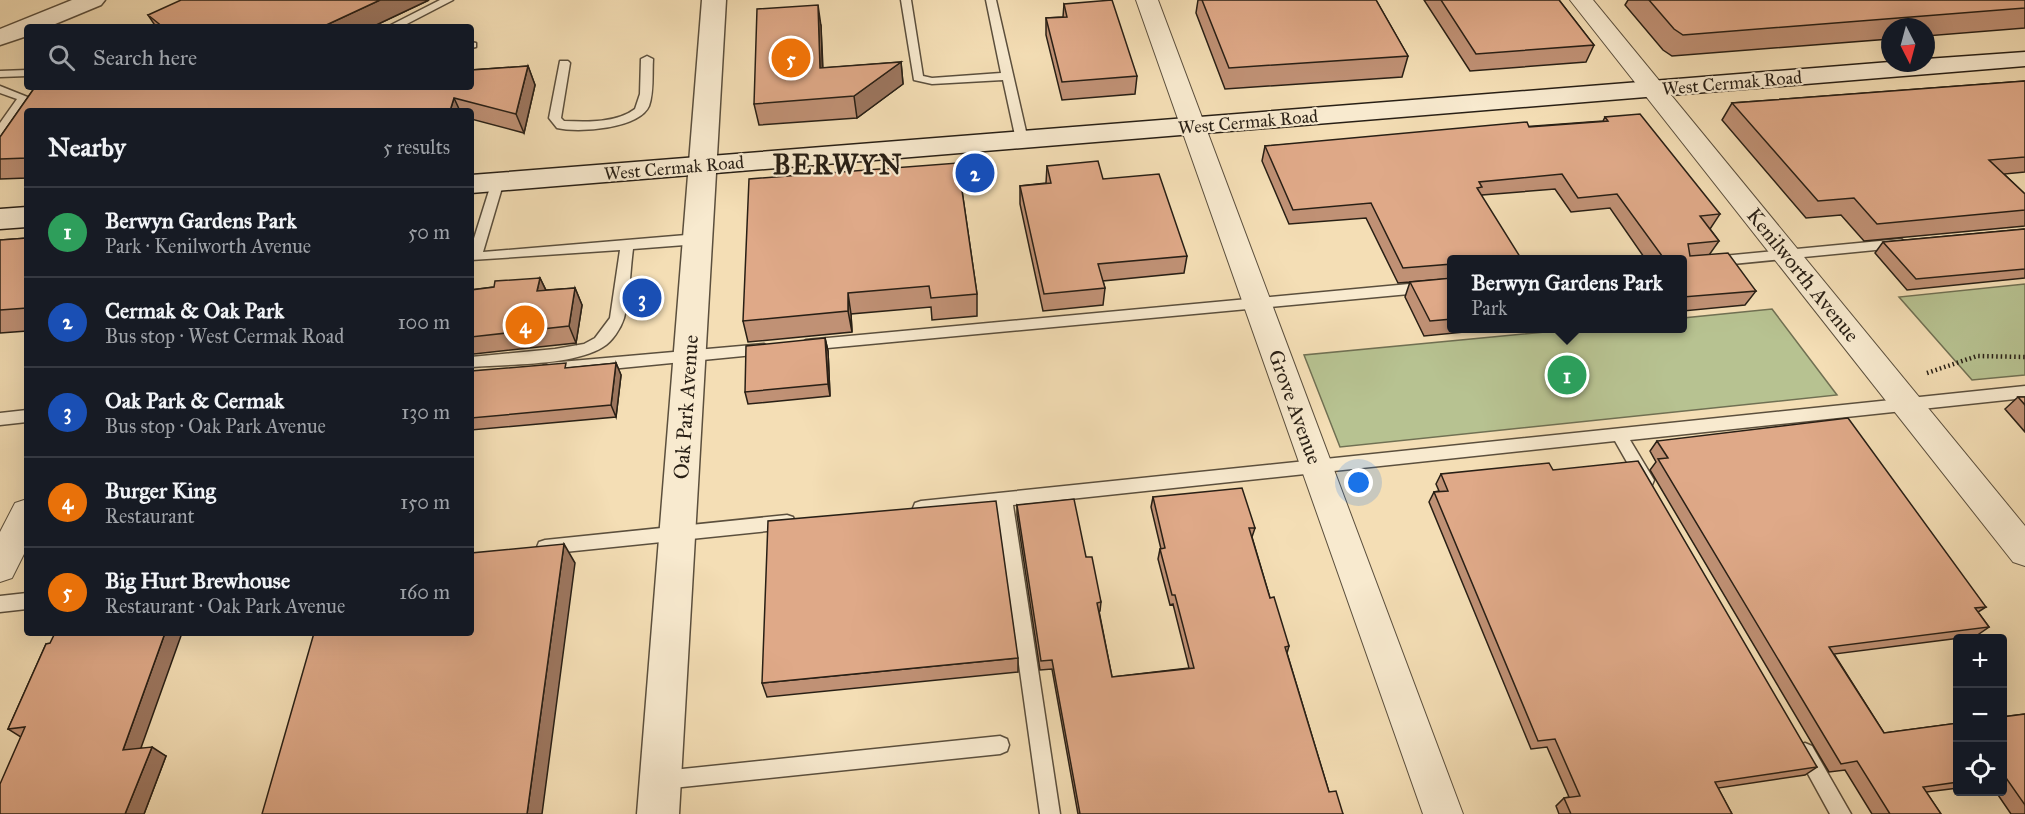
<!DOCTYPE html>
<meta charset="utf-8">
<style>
:root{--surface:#171b24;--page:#242831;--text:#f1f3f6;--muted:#9ea1a6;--line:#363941;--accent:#ea580c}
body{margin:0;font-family:"IM FELL Great Primer",serif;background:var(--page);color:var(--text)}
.controls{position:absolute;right:18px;bottom:18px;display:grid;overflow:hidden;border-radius:6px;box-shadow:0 6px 24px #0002}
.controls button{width:54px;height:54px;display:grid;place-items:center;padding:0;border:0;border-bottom:2px solid var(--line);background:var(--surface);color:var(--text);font:30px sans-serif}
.compass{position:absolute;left:1881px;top:18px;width:54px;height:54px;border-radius:50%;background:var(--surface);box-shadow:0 6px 24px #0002;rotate:174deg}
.you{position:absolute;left:1359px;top:483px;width:21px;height:21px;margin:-15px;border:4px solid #fff;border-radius:50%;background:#1a73e8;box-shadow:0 0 0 9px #1a73e833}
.badge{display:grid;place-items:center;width:39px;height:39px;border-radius:50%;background:var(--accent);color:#fff;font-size:20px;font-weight:700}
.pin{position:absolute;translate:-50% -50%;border:3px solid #fff;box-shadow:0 2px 6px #0006}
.popup{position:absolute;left:1447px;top:255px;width:240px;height:78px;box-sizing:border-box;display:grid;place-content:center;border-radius:6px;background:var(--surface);filter:drop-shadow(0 2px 4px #0005);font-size:20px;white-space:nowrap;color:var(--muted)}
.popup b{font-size:22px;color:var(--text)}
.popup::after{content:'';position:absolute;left:50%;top:100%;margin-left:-12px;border:12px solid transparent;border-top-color:var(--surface)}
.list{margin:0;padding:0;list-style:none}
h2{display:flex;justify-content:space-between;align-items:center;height:78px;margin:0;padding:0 24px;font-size:26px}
h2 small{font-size:20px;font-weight:400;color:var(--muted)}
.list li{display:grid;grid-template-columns:39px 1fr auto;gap:18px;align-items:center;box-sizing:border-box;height:90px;padding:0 24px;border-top:2px solid var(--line)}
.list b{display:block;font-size:22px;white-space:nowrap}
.list p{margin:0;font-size:20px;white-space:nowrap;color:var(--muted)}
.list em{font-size:20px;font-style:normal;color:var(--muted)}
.icon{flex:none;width:33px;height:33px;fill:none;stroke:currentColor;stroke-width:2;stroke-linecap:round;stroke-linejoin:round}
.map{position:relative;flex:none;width:2025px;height:814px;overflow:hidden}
.search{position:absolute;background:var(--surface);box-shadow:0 6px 24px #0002;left:24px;top:24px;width:450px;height:66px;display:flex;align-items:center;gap:15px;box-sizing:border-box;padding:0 21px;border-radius:6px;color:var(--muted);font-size:22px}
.panel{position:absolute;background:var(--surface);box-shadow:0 6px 24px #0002;left:24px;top:108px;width:450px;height:528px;border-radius:6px}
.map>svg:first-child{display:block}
.green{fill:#b7c291;stroke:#707053;stroke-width:1.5}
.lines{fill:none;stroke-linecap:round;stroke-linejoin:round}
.service-casing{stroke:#5b4f3d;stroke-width:3}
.minor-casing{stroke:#5b4f3d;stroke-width:2}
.tertiary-casing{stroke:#5b4f3d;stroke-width:3}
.secondary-casing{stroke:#281f15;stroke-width:3}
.path{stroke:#281f15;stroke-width:4.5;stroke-dasharray:1.5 3;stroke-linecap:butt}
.service{fill:#f8eacf;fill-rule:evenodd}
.minor{fill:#f8eacf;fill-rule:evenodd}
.tertiary{fill:#f8eacf;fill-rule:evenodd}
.secondary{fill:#f8eacf;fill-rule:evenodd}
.wall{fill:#c09175;stroke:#281f15;stroke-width:1.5}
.shaded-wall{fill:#9c765f;stroke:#281f15;stroke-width:1.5}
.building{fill:#dfa988;stroke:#281f15;stroke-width:1.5}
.labels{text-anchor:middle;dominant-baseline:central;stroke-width:4.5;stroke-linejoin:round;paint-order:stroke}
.far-street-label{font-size:18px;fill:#281f15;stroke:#f8eacf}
.street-label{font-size:21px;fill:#281f15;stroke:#f8eacf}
.district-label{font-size:27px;font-weight:bold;letter-spacing:1.5px;fill:#281f15;stroke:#f8eacf}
</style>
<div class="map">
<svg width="2025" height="814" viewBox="0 0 2025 814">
<rect width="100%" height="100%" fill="#f4deb5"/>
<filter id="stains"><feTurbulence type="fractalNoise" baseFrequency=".00333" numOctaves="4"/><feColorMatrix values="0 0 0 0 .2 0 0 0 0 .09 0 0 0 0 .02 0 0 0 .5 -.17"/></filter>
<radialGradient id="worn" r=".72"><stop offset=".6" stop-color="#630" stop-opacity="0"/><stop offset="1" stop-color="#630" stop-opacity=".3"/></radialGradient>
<path class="green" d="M 2025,284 L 2025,375 L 1972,380 L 1899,297 Z
M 1772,309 L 1837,395 L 1340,447 L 1304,355 L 1577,329 L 1682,328 L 1683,318 Z"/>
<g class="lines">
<defs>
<path id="service" d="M 440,0 L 453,0 L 401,27 L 387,27 Z
M 901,0 L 911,0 L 923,76 L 932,78 L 1001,73 L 986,0 L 996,0 L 1028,140 L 1026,143 L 1022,144 L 1016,140 L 1003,80 L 932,84 L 914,80 Z
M 471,42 L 476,43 L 476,47 L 471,48 Z
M 647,56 L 653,59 C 652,74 654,92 649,106 C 639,129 578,133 557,128 L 549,118 L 560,61 L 568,61 L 570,63 L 561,118 L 564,121 C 587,122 617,123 635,109 L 640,94 L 641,59 Z
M 27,70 L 27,76 L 0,77 L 0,71 Z
M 0,86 L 30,98 L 4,135 L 0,136 L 0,123 L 17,99 L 0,93 Z
M 498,177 L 504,181 L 483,252 L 698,234 L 705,239 L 698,244 L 633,249 C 630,271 630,296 624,318 C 621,328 612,342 603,347 C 573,366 507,364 471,367 L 471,357 L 555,349 L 584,344 L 595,338 L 610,318 L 620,250 L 471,260 L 471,248 L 492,181 Z
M 1901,239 L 1908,244 L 1906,247 L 1682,269 L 1681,260 Z
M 1452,280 L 1452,290 L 806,350 L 799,345 L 806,340 Z
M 764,344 L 771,349 L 764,354 L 549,375 L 544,373 L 542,369 L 544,365 L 549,363 Z
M 2025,386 L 2025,398 L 1630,440 L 1654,480 L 1652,485 L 1646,486 L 1640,485 L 1615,441 L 1013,505 L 1060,814 L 1040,814 L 997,507 L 921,515 L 915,513 L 913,508 L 915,503 L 921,501 Z
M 27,410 L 27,422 L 0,425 L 0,413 Z
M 787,515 L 793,517 L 795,522 L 793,527 L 787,529 L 545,554 L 539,552 L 537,547 L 539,542 L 545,540 Z
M 27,593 L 27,609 L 0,612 L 0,596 Z
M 1000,736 L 1007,739 L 1009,745 L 1007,751 L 1000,754 L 663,789 L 656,787 L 654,780 L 656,773 L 663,771 Z
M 1805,743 L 1812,746 L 1851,814 L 1830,814 L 1796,752 L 1798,746 Z"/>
<path id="minor" d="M 1136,0 L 1158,0 L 1463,814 L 1423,814 Z
M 1570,0 L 1593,0 L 2025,526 L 2025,566 L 2013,562 Z
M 27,499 L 27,548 L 12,578 L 0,582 L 0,532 L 15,503 Z"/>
<path id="tertiary" d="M 72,0 L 105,0 L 101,5 L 48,27 L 27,27 L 27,36 L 0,45 L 0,29 Z
M 702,0 L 726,0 L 679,814 L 637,814 Z"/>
<path id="secondary" d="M 2025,52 L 2025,66 L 471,193 L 471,175 L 1890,62 L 1926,63 L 1926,59 Z
M 27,207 L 27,227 L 0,229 L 0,209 Z"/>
</defs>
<use href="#service" class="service-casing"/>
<use href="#minor" class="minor-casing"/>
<use href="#tertiary" class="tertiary-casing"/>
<use href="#secondary" class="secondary-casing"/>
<path class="path" d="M 1927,373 L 1977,356 L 2025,357"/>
<use href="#service" class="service"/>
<use href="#minor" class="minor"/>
<use href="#tertiary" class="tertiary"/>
<use href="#secondary" class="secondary"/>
</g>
<path class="wall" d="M 429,0 L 372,27 L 156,27 L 148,15 Z
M 1198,0 L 1376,0 L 1408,56 L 1402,77 L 1225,89 L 1196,13 Z
M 1424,0 L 1559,0 L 1594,45 L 1586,62 L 1470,71 Z
M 1628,0 L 2025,0 L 2025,28 L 1926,36 L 1926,27 L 1890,27 L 1890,39 L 1672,56 L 1663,50 L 1625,5 Z
M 1064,4 L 1137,76 L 1135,94 L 1062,100 L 1046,35 L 1046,18 L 1063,17 Z
M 821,26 L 823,68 L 901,62 L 903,84 L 857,118 L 759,125 L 754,104 Z
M 528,66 L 535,85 L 524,133 L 471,119 L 471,111 L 27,111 L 27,178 L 0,179 L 0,137 L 35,87 L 471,87 L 471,70 Z
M 2025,81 L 2025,172 L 2004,174 L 2025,194 L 2025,226 L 1864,241 L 1841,215 L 1806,218 L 1722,120 L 1732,103 Z
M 1605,117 L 1720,214 L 1710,229 L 1719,241 L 1709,255 L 1756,291 L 1745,305 L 1683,311 L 1683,260 L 1646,260 L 1610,208 L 1571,212 L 1555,189 L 1482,195 L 1452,260 L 1452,328 L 1505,328 L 1424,336 L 1405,297 L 1410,282 L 1445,279 L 1398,283 L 1366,218 L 1289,224 L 1262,161 L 1265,146 L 1603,121 Z
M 958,163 L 977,294 L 977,316 L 932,320 L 931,307 L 851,314 L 852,332 L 748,342 L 743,321 Z
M 1047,166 L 1103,179 L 1187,256 L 1184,273 L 1103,281 L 1105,288 L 1103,305 L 1043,311 L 1020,204 L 1020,186 L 1046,183 Z
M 2025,229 L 2025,278 L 1907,290 L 1875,253 L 1883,242 Z
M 27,238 L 27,331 L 0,333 L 0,240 Z
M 540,278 L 546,290 L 575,288 L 582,305 L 576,343 L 474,354 L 472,352 L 471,352 L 471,290 L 494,287 Z
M 825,338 L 828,351 L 830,396 L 748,404 L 745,392 Z
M 616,363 L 621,375 L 616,417 L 471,430 L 471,371 L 568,368 Z
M 2018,397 L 2025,397 L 2025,432 L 2005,409 Z
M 1657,441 L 1986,607 L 1978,612 L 1989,627 L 1976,636 L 1834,654 L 1884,733 L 1958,723 L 1958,788 L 1926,792 L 1941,814 L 1872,814 L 1845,770 L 1829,772 L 1650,470 L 1656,462 L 1650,451 Z
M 1553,470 L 1817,767 L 1805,775 L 1718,788 L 1732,814 L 1559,814 L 1556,806 L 1564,798 L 1569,797 L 1547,747 L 1531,749 L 1429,502 L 1434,492 L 1439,491 L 1436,484 L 1441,474 Z
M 1153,497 L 1255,528 L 1252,537 L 1270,598 L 1289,646 L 1287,653 L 1329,792 L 1343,814 L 1078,814 L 1052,669 L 1040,670 L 1017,515 L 1017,505 L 1086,557 L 1101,602 L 1100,611 L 1099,611 L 1112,677 L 1189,668 L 1173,604 L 1170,605 L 1158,559 L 1160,549 L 1161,549 L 1151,507 Z
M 46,644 L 141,748 L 166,756 L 144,814 L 0,814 L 21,737 L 8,729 Z
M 1018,658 L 1018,672 L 767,697 L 762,683 Z
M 2025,714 L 2025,814 L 2011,814 L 1996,792 L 2002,792 L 2002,717 Z"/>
<path class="shaded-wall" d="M 380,0 L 429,0 L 372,27 L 322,27 Z
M 818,5 L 821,26 L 823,90 L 820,68 Z
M 901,62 L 903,84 L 857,118 L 854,96 Z
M 528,66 L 535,85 L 524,133 L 516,114 Z
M 454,98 L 460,111 L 450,111 Z
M 540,278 L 548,295 L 537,291 Z
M 575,288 L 582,305 L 576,343 L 569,326 Z
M 848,293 L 851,314 L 852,332 L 848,311 Z
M 825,338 L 828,351 L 830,396 L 828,384 Z
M 616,363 L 621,375 L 616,417 L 611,405 Z
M 564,544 L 575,563 L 542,814 L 527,814 Z
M 165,633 L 182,633 L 137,759 L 123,750 Z
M 152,747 L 166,756 L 144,814 L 125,814 Z"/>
<path class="building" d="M 181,0 L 380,0 L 322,27 L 163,27 L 148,15 Z
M 1112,0 L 1137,76 L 1062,82 L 1046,18 L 1067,17 L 1064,4 Z
M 1202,0 L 1376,0 L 1408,56 L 1229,68 Z
M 1441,0 L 1559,0 L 1594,45 L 1476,54 Z
M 1649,0 L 2025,0 L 2025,8 L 1683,35 L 1674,29 Z
M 818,5 L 820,68 L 901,62 L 854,96 L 754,104 L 757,9 Z
M 528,66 L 516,114 L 454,98 L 450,111 L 27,111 L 27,158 L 0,159 L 0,137 L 35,87 L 471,87 L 471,70 Z
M 2025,81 L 2025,157 L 1989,160 L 2025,194 L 2025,210 L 1877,224 L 1854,198 L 1818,201 L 1732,103 Z
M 1640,114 L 1720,214 L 1700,216 L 1719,241 L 1688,244 L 1690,256 L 1728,253 L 1756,291 L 1683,297 L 1683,260 L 1665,260 L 1617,194 L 1578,198 L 1562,174 L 1479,182 L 1482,187 L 1477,188 L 1522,260 L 1452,260 L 1452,264 L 1403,268 L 1371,203 L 1293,210 L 1265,146 L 1527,122 L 1529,127 L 1608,121 L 1605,117 Z
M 1098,161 L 1103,179 L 1159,174 L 1187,256 L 1098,264 L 1105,288 L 1044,294 L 1020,186 L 1051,183 L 1047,166 Z
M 958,163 L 977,294 L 931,298 L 929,286 L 848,293 L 848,311 L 743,321 L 749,179 Z
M 2025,229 L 2025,269 L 1916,279 L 1883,242 Z
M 27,238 L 27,308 L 0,310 L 0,240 Z
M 540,278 L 537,291 L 575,288 L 569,326 L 471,337 L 471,290 L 494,287 L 495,281 Z
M 1452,278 L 1452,319 L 1430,321 L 1410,282 Z
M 825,338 L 828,384 L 745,392 L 746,346 Z
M 566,363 L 565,368 L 616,363 L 611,405 L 471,418 L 471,371 Z
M 2018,397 L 2025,397 L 2025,405 Z
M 1848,418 L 1986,607 L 1975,608 L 1989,627 L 1829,647 L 1884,733 L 1958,723 L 1958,782 L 1923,787 L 1941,814 L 1890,814 L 1857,761 L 1841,764 L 1658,459 L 1668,458 L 1657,441 Z
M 1638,461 L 1817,767 L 1715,782 L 1732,814 L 1571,814 L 1564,798 L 1580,796 L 1555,739 L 1538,741 L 1434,492 L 1448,491 L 1441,474 L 1549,463 L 1553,470 Z
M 1242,488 L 1255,528 L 1249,528 L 1270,598 L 1274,597 L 1289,646 L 1285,647 L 1329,792 L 1336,791 L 1343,814 L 1080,814 L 1052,660 L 1041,661 L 1017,505 L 1074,499 L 1086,557 L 1092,557 L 1101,602 L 1097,603 L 1112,677 L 1194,668 L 1175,595 L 1172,595 L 1160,549 L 1165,548 L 1153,497 Z
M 996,501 L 1018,658 L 762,683 L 768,521 Z
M 564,544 L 527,814 L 262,814 L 314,633 L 471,633 L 471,553 Z
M 55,633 L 165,633 L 123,750 L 152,747 L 125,814 L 0,814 L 0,784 L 25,727 L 8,729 L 46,644 L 50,643 Z
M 2025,714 L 2025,805 L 2004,775 L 2002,775 L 2002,717 Z"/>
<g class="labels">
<g class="far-street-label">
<text transform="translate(1732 83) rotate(-5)">West Cermak Road</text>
<text transform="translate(1248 122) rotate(-5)">West Cermak Road</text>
<text transform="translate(674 168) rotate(-5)">West Cermak Road</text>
</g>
<g class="street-label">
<text transform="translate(1803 275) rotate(51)">Kenilworth Avenue</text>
<text transform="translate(686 407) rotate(-86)">Oak Park Avenue</text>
<text transform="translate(1295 407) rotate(70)">Grove Avenue</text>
</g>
<g class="district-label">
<text x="838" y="164">BERWYN</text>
</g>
</g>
<rect width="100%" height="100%" filter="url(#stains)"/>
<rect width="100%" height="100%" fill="url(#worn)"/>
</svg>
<div class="controls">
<button>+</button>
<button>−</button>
<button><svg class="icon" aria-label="locate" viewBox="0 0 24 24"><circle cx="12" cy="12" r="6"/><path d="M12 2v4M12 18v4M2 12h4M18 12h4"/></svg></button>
</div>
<svg class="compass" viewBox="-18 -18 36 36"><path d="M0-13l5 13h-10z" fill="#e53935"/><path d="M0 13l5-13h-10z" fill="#9ea1a6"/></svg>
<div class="you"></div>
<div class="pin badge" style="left:1567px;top:375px;background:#2e9e5b">1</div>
<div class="popup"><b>Berwyn Gardens Park</b>Park</div>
<div class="pin badge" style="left:975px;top:173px;background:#1a4fb4">2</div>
<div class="pin badge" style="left:642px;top:298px;background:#1a4fb4">3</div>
<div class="pin badge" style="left:525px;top:325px;background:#e8710a">4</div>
<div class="pin badge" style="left:791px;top:58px;background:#e8710a">5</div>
<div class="search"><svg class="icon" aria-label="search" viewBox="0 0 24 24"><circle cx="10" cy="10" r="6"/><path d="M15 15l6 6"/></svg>Search here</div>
<section class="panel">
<h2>Nearby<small>5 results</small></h2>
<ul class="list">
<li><span class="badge" style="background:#2e9e5b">1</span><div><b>Berwyn Gardens Park</b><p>Park · Kenilworth Avenue</p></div><em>50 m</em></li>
<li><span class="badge" style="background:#1a4fb4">2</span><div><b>Cermak &amp; Oak Park</b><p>Bus stop · West Cermak Road</p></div><em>100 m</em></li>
<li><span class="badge" style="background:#1a4fb4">3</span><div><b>Oak Park &amp; Cermak</b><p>Bus stop · Oak Park Avenue</p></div><em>130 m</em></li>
<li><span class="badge" style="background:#e8710a">4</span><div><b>Burger King</b><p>Restaurant</p></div><em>150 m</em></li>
<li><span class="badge" style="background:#e8710a">5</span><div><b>Big Hurt Brewhouse</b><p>Restaurant · Oak Park Avenue</p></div><em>160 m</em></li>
</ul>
</section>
</div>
